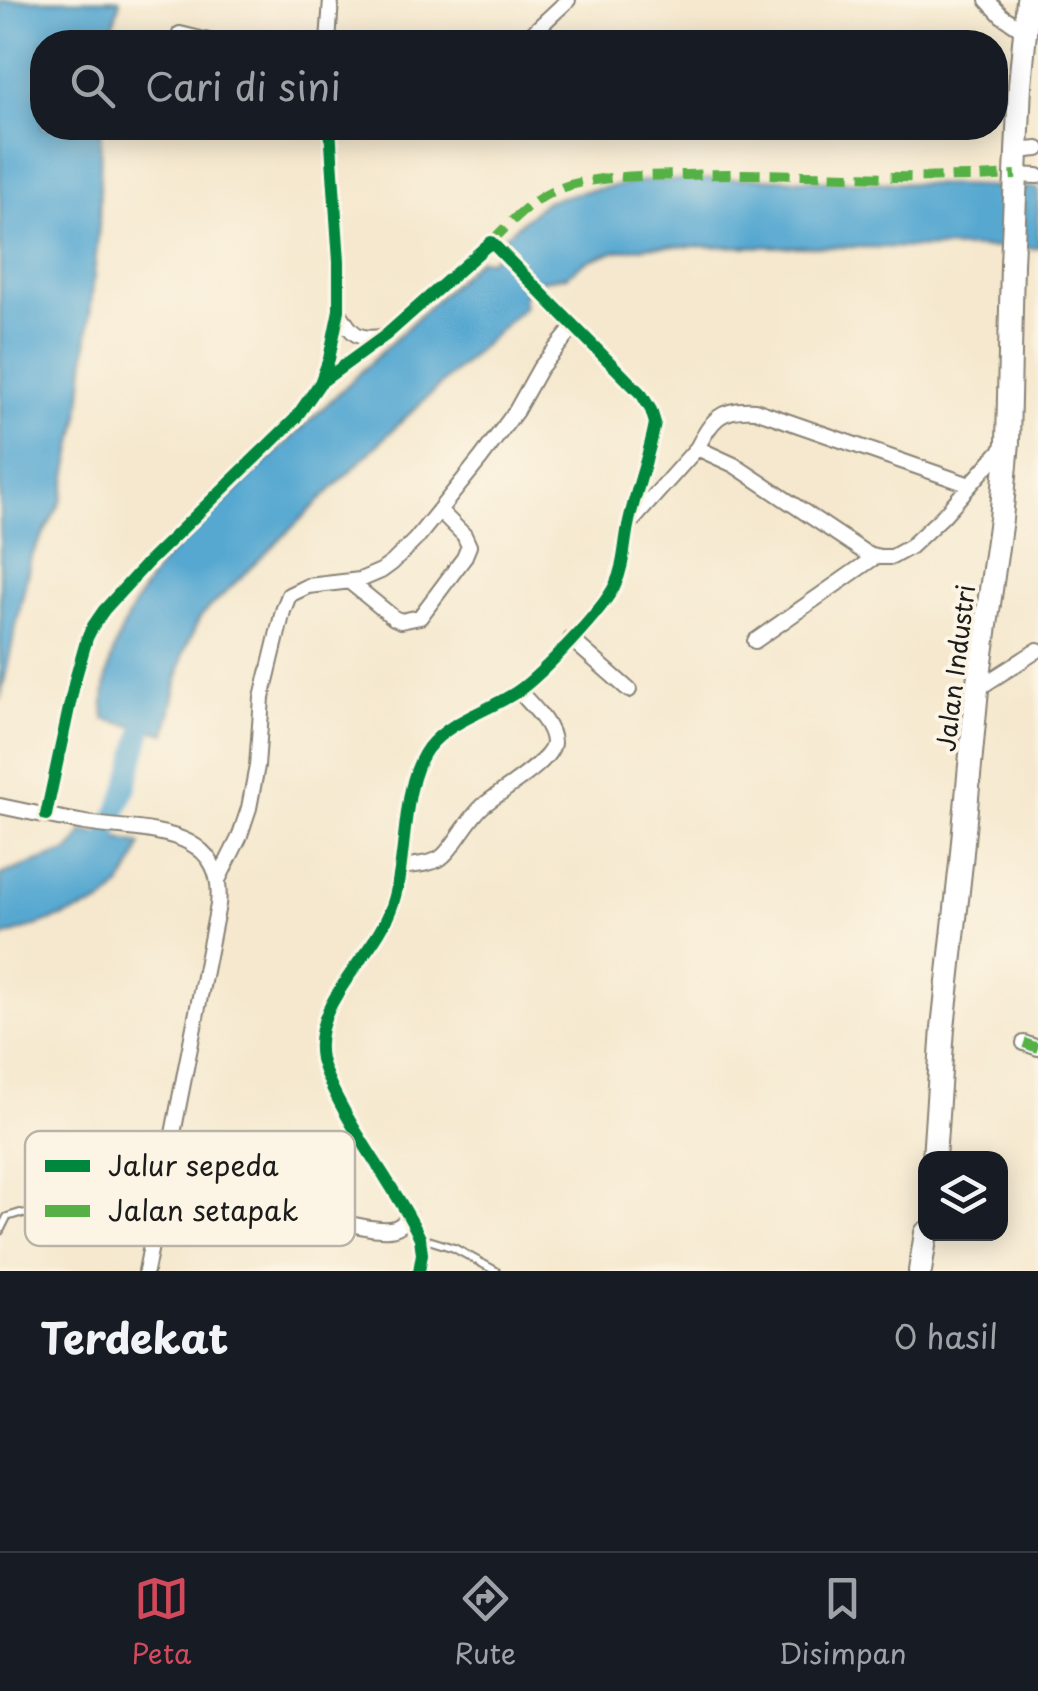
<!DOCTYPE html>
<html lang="id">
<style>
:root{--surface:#171b24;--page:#20242c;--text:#f1f3f6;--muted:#9ea1a6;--line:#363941;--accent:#d1495b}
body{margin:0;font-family:"Playpen Sans",sans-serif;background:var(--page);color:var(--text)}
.controls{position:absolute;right:30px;bottom:30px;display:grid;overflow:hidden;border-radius:20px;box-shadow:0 5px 25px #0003}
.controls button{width:90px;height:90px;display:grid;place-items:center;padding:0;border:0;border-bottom:2px solid var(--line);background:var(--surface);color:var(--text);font:50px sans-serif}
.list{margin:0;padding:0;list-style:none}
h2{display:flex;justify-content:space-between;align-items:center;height:130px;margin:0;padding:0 40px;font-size:42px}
h2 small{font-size:32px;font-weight:400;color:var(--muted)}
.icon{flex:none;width:55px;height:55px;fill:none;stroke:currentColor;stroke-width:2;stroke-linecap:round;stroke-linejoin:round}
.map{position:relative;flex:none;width:1038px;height:1271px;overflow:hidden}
.search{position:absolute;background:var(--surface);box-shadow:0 5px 25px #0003;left:30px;right:30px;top:30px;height:110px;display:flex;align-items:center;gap:25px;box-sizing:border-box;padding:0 35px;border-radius:40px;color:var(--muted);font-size:38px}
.sheet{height:280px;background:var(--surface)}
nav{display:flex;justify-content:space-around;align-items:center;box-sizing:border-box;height:140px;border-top:2px solid var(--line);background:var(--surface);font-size:28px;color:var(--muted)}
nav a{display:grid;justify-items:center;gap:5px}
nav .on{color:var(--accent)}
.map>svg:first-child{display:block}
.water{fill:#57a8d1;stroke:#3a6276;stroke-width:2.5}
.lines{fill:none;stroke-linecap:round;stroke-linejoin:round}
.river{stroke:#57a8d1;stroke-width:20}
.service-casing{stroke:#888275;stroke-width:10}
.minor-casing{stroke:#888275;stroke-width:18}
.primary-casing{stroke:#888275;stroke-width:26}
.service{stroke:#fff;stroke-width:6}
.minor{stroke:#fff;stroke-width:14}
.primary{stroke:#fff;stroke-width:22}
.quiet{stroke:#55b145;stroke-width:10;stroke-dasharray:20 10;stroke-linecap:butt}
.cycleway-casing{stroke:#fcf5e5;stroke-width:19}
.cycleway{stroke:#00873e;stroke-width:12}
.labels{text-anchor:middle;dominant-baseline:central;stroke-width:8;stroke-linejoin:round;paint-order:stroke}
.street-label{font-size:25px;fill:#1c1c1c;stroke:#fcf5e5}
.key{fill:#fcf5e5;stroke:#b9b4a9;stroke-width:2.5}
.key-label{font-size:28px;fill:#1c1c1c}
</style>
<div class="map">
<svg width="1038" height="1271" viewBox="0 0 1038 1271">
<rect width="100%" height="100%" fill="#fcf5e5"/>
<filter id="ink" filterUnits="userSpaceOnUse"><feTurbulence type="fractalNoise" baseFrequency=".01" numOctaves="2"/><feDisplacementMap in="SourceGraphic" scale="20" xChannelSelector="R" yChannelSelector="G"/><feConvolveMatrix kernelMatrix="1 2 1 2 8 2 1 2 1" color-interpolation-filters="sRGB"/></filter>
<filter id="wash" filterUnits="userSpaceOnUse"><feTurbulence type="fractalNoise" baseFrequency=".0048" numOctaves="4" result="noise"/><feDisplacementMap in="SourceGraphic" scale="40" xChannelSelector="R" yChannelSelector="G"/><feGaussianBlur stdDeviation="2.25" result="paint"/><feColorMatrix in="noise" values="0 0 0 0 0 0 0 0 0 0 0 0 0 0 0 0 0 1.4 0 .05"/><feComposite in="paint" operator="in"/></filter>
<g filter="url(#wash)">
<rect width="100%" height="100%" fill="#f5e8ce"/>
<path class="water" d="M 0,0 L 120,0 L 109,42 L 42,42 L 42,128 L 101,128 L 99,225 L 80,414 L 62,500 L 31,557 L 0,700 Z
M 755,178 L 1038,188 L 1038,248 L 652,246 L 612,252 L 585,262 L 566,276 L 538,281 L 523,296 L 524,307 L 405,418 L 200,617 L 183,654 L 166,734 L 104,719 C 101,660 129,607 163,561 L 479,259 L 490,260 L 502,247 L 506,235 L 546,201 L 580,192 L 644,181 Z
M 83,831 L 141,844 C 133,868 123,889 102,903 L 0,938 L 0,875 L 68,851 L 76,844 Z"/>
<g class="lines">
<path class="river" d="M 96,861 L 127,787 L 150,704"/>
</g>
</g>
<g filter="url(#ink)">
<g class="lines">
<defs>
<path id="service" d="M 0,1231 L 7,1217 L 20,1213 L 150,1242
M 422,1238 L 454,1248 L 496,1271"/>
<path id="minor" d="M 987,0 L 1002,16 L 1025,31
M 180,34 L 213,42
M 328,42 L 331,0
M 523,42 L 568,0
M 1016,151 L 1038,149
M 1016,175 L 1038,176
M 339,311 C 350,333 358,342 384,336
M 320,383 L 386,335 L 491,242 L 642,395 L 651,410 L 655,423 C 649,458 635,491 628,526 C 624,546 624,566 615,585 C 603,610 541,675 518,691 C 489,711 450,720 428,748 C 400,786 408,858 393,903 C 377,955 310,1001 321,1059 C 325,1076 334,1092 342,1107 C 366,1152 398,1192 420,1238 L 422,1254 L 419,1271
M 697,448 C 713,419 719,408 755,410 L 970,485
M 632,521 L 697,448 L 734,465 L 867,554 L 880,557 L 892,557 L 910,547 L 943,516 L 1008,442
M 350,582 L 394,618 L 401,621 L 420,617 L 464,558 L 469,546 L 464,535 L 439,510
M 571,639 L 629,690
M 755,641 L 875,557
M 977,689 L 1038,650
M 0,806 C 28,812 57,818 85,823 C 142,832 227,824 218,905 L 146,1271
M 46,815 L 75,680 L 87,638 L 93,626 L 104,610 L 148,562 L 295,419 L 320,383 L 329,359 L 339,310 L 339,262 L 330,128
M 401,867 C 413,865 428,865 439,859 C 452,852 468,818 484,805 C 499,792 552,762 553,743 C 553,724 530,704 519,691
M 219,878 L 239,838 L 249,808 L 257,766 L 262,698 L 283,611 L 289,595 L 308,586 L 360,580 L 381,571 L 392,563 L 416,539 L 481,458 L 516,411 L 540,368 L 573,328
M 1024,1043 L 1038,1048
M 163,1187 L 370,1228 C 388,1230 398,1232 409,1216"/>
<path id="primary" d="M 934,1158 L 943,1028 L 961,863 L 977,689 L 1001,519 L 1008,442 L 1012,264 L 1020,85 L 1028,0
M 920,1271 L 926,1233"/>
</defs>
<use href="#service" class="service-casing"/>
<use href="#minor" class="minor-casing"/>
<use href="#primary" class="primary-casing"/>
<use href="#service" class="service"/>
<use href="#minor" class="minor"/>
<use href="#primary" class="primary"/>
<path class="quiet" d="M 491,242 C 513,220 533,197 564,187 C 601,175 647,176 686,175 C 796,171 906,182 1016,175
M 1024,1043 L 1038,1048"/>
<defs>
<path id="cycleway" d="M 320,383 L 386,335 L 491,242 L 642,395 L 651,410 L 655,423 C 649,458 635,491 628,526 C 624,546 624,566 615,585 C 603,610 541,675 518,691 C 489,711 450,720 428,748 C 400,786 408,858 393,903 C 377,955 310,1001 321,1059 C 325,1076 334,1092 342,1107 C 366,1152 398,1192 420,1238 L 422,1254 L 419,1271
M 46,815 L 75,680 L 87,638 L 93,626 L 104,610 L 148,562 L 295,419 L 320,383 L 329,359 L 339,310 L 339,262 L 330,128"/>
</defs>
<use href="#cycleway" class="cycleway-casing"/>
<use href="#cycleway" class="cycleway"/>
</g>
</g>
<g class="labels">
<g class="street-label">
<text transform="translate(955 668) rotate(-83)">Jalan Industri</text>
</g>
</g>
<rect x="25" y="1131" width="330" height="115" rx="15" class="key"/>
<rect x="45" y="1160" width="45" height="12" fill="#00873e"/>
<rect x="45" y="1205" width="45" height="12" fill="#55b145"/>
<g class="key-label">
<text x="108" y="1176">Jalur sepeda</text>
<text x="108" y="1221">Jalan setapak</text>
</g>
</svg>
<div class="controls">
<button><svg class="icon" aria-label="layers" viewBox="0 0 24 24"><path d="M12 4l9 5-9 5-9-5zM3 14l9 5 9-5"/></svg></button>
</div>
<div class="search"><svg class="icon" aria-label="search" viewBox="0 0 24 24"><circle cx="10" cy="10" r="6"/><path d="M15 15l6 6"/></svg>Cari di sini</div>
</div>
<section class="sheet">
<h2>Terdekat<small>0 hasil</small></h2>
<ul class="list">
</ul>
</section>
<nav>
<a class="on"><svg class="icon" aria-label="map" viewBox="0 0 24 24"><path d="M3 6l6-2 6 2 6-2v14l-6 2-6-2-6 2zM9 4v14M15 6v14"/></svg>Peta</a>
<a><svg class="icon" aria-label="directions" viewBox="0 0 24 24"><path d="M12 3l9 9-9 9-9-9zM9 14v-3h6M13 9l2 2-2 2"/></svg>Rute</a>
<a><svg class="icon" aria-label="saved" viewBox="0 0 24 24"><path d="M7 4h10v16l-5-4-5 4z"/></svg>Disimpan</a>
</nav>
